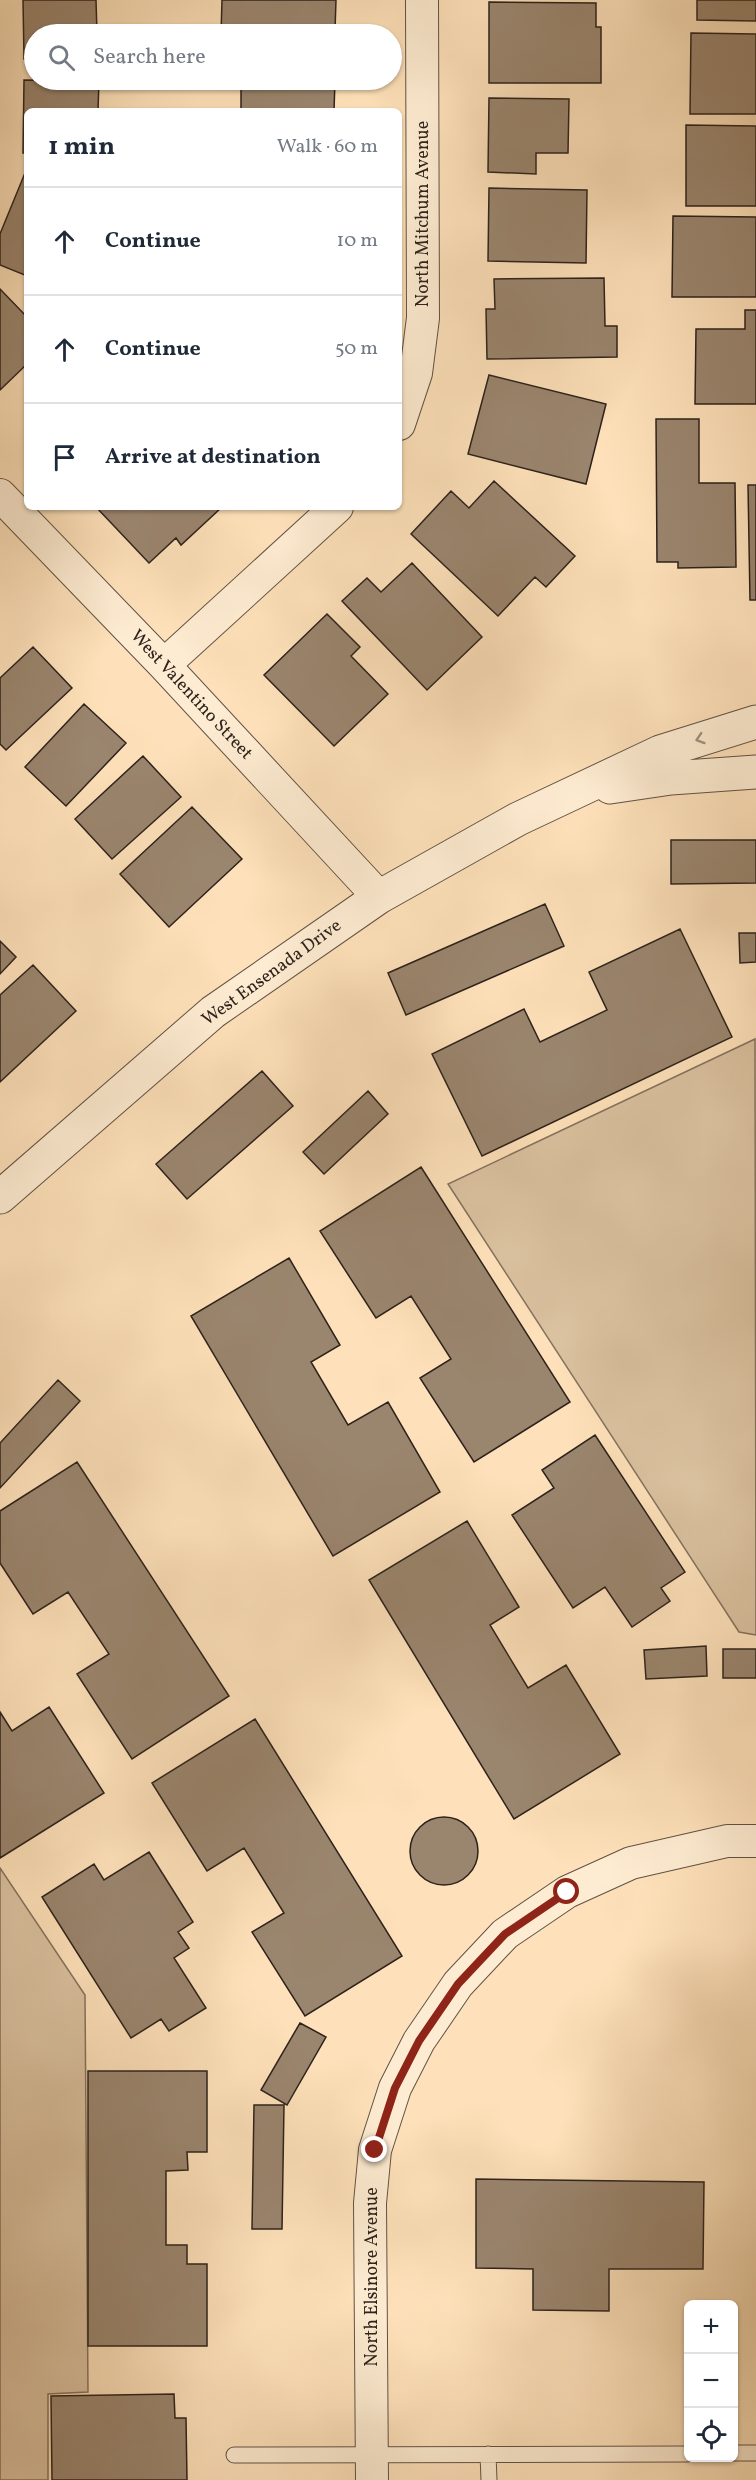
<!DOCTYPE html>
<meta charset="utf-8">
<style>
:root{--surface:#fff;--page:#f2f2f3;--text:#1f2937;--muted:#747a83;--line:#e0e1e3}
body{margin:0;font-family:Vollkorn,serif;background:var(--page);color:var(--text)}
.controls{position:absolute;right:18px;bottom:18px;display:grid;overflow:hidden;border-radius:9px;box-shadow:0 2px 4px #0004}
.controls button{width:54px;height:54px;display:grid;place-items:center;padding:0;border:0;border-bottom:2px solid var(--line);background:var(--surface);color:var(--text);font:30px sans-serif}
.stop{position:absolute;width:18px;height:18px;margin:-14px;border:4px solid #8f2418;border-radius:50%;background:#fff}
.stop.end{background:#8f2418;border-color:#fff;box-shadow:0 2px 6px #0008}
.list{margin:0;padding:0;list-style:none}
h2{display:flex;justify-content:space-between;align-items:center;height:78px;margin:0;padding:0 24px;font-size:26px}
h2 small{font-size:20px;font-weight:400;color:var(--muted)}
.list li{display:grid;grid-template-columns:39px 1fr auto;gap:18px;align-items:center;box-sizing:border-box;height:108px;padding:0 24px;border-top:2px solid var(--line)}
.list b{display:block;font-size:22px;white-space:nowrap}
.list em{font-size:20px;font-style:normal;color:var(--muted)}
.icon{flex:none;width:33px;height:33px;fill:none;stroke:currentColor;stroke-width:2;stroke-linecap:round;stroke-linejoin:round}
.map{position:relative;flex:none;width:756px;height:2480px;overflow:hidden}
.search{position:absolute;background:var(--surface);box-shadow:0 2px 4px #0004;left:24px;top:24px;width:378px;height:66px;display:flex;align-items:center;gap:15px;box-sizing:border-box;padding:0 21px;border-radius:33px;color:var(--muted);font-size:22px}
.panel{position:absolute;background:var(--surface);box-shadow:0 2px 4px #0004;left:24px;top:108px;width:378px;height:402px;border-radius:9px}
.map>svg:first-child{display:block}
.green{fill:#dac19f;stroke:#84725e;stroke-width:1.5}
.building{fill:#9a856e;stroke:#2d221c;stroke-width:1.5}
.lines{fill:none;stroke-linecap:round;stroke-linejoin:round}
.service-casing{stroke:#615244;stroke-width:17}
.minor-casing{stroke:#615244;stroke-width:34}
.tertiary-casing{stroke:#615244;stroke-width:35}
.service{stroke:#feecd2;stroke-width:15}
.minor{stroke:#feecd2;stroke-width:32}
.tertiary{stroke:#feecd2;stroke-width:33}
.oneway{stroke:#a09180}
.route{stroke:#8f2418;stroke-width:8}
.labels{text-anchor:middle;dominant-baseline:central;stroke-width:4.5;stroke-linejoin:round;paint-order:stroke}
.street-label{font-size:18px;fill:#2d221c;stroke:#feecd2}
</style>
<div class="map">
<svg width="756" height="2480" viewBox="0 0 756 2480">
<rect width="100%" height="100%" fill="#fee1ba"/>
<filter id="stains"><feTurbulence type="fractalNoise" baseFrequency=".00333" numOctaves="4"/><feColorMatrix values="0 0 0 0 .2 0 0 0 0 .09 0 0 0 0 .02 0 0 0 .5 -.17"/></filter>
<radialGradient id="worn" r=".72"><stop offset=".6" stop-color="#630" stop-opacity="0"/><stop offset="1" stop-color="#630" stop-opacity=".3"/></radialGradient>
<path class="green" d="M 755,1039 L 756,1635 L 739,1632 L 448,1184 Z
M 0,1868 L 85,1995 L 88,2392 L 48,2394 L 48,2480 L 0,2480 Z"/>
<path class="building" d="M 23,0 L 96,0 L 97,34 L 34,34 L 34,58 L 24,59 Z
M 222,0 L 336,0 L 335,30 L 326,29 L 326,34 L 221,34 Z
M 697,0 L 756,0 L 756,21 L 697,20 Z
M 489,2 L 596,3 L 596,27 L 601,27 L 601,83 L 489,83 Z
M 691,33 L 756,34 L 756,114 L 690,114 Z
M 24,80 L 99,81 L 98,111 L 27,111 L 27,153 L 23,153 Z
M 241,80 L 335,80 L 334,111 L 241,111 Z
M 489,98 L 569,99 L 568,153 L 536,153 L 536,174 L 488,172 Z
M 686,125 L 756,126 L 756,206 L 686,206 Z
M 25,173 L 27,174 L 27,276 L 0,265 L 0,234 Z
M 489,188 L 587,190 L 586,263 L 488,261 Z
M 673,216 L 756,217 L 756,297 L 672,297 Z
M 604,278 L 605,326 L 617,326 L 617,357 L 487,359 L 486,309 L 495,309 L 494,279 Z
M 0,289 L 27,317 L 27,364 L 0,390 Z
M 745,310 L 756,310 L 756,404 L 695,404 L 696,329 L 745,329 Z
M 489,375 L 606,404 L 586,484 L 468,454 Z
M 656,419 L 699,419 L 699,483 L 735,483 L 736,567 L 678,568 L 678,562 L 657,562 Z
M 494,481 L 575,556 L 546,587 L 535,577 L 498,616 L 411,534 L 451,491 L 469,508 Z
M 748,485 L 756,485 L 756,600 L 750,600 Z
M 96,507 L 221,507 L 221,508 L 181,545 L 176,538 L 149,563 Z
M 412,563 L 482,637 L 427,690 L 342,601 L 367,578 L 381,592 Z
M 327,614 L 360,647 L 351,656 L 388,694 L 334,746 L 264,675 Z
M 33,647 L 72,688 L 6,750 L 0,744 L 0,678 Z
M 84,704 L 126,743 L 66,806 L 25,767 Z
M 143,756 L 181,797 L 112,859 L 75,819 Z
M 192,807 L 242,859 L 169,927 L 120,874 Z
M 671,840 L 756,840 L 756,883 L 671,884 Z
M 545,904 L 564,946 L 406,1015 L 388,973 Z
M 680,929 L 732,1037 L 482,1156 L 432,1054 L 524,1009 L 540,1042 L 607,1010 L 589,972 Z
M 739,933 L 756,933 L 756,962 L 740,963 Z
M 0,941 L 16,957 L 0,974 Z
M 33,965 L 76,1011 L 0,1082 L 0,995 Z
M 262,1071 L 293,1106 L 187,1199 L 156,1164 Z
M 368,1091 L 388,1114 L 324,1174 L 303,1152 Z
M 421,1167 L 570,1402 L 474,1462 L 420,1378 L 451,1359 L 411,1296 L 376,1318 L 320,1231 Z
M 289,1258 L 340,1345 L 311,1362 L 348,1425 L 388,1402 L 440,1492 L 333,1556 L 191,1316 Z
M 58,1380 L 80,1401 L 0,1488 L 0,1443 Z
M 595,1435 L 685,1572 L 661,1588 L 670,1601 L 632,1627 L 605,1587 L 573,1608 L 512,1515 L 554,1488 L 542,1470 Z
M 77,1462 L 229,1696 L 132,1759 L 77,1674 L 109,1654 L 68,1592 L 33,1614 L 0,1563 L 0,1511 Z
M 467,1521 L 519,1607 L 490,1625 L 528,1688 L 566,1665 L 620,1754 L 514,1819 L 369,1580 Z
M 706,1646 L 707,1676 L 646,1679 L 644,1650 Z
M 723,1649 L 756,1649 L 756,1678 L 723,1678 Z
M 49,1707 L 104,1793 L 0,1858 L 0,1712 L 12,1731 Z
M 255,1719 L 402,1956 L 305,2016 L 252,1932 L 284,1913 L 244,1848 L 207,1871 L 152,1783 Z
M410 1851a34 34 0 1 1 68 0a34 34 0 1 1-68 0Z
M 149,1852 L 193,1922 L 178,1932 L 189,1948 L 174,1958 L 206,2008 L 169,2031 L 161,2019 L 131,2038 L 42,1897 L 94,1864 L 104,1880 Z
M 300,2023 L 326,2037 L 287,2105 L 261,2090 Z
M 88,2071 L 207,2071 L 207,2152 L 187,2152 L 188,2170 L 166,2171 L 166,2245 L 187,2245 L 187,2264 L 207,2264 L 207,2346 L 88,2346 Z
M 254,2105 L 284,2105 L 282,2229 L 252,2229 Z
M 476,2179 L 704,2182 L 703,2269 L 609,2269 L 609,2311 L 533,2310 L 533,2269 L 476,2268 Z
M 174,2394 L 175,2418 L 186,2418 L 187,2480 L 52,2480 L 51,2396 Z"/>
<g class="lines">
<defs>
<path id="service" d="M 734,2453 L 756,2453
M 488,2454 L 489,2480
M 234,2455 L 688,2454"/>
<path id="minor" d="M 399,424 L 416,373 L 423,318 L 422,0
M 0,495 L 164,665 L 379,897
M 164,665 L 337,507
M 372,2480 L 370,2203 L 375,2150 L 395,2088 L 419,2041 L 458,1984 L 505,1934 L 567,1892 L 631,1863 L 727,1841 L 756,1841"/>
<path id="tertiary" d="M 610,787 L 671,778 L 756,772
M 0,1197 L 213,1012 L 379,897 L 518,819 L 660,752 L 756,722"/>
</defs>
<use href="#service" class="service-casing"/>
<use href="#minor" class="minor-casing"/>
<use href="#tertiary" class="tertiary-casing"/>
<use href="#service" class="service"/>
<use href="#minor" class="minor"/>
<use href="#tertiary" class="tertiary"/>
</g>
<defs><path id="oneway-chevron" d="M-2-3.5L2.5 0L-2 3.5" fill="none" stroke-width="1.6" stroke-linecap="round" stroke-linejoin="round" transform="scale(1.5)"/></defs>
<use class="oneway" href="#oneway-chevron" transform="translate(700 739) rotate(162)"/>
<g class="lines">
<path class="route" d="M 375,2150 L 395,2088 L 419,2041 L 458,1984 L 505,1934 L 567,1892"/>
</g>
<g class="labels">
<g class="street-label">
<text transform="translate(423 214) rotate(-90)">North Mitchum Avenue</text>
<text transform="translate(191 695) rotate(47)">West Valentino Street</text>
<text transform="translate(272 973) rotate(-36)">West Ensenada Drive</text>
<text transform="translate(372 2277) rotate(-90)">North Elsinore Avenue</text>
</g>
</g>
<rect width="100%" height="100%" filter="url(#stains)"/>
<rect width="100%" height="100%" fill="url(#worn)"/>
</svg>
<div class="controls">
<button>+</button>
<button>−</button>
<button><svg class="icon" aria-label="locate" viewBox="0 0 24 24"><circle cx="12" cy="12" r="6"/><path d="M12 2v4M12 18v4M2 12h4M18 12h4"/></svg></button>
</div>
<div class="stop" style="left:567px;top:1892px"></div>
<div class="stop end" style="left:375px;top:2150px"></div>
<div class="search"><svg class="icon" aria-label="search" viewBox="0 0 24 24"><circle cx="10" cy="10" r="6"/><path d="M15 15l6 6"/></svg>Search here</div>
<section class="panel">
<h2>1 min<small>Walk · 60 m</small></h2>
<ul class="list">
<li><svg class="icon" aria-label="ahead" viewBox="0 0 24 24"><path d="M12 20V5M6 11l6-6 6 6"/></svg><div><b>Continue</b></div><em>10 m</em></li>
<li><svg class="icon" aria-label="ahead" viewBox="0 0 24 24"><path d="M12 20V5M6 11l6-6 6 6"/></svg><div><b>Continue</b></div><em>50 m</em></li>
<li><svg class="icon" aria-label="arrive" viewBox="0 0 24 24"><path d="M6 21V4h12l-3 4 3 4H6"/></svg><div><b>Arrive at destination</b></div></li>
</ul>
</section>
</div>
